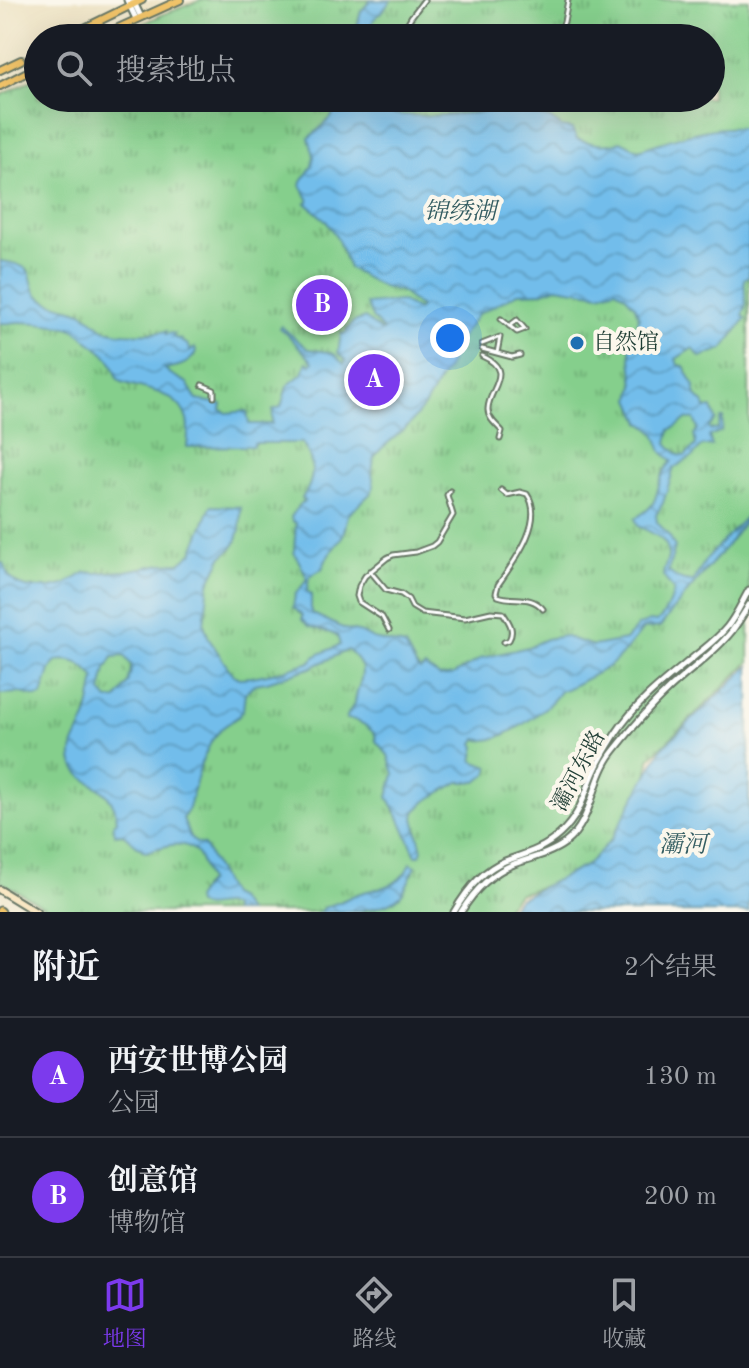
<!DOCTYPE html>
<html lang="zh">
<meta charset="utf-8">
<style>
:root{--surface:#171b24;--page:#20242c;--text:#f1f3f6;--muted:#9ea1a6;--line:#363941;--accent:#7c3aed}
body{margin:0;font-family:"Old Standard TT","Noto Serif SC",serif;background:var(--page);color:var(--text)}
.you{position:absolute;left:450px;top:338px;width:28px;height:28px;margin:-20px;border:6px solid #fff;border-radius:50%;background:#1a73e8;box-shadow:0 0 0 12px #1a73e833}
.badge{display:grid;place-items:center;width:52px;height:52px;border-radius:50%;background:var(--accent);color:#fff;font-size:26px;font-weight:700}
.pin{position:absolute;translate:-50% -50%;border:4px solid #fff;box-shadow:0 2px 8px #0006}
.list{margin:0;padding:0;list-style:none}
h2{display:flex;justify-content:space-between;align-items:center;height:104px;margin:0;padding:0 32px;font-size:34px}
h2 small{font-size:26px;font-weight:400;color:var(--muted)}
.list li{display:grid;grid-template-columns:52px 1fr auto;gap:24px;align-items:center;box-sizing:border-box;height:120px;padding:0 32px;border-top:2px solid var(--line)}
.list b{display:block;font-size:30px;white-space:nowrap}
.list p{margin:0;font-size:26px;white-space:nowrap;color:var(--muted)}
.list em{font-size:26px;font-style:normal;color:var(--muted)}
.icon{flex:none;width:44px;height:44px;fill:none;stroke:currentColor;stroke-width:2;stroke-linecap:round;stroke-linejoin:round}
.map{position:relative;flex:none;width:749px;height:912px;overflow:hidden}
.search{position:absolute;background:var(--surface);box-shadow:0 8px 32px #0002;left:24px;right:24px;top:24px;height:88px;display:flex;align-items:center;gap:20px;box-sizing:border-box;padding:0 28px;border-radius:44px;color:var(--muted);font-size:30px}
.sheet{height:344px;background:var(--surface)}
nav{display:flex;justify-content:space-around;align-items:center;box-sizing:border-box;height:112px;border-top:2px solid var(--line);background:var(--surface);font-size:22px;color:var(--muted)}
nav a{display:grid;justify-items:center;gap:4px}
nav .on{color:var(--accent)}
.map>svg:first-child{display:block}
.park{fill:url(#park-tufts);stroke:#528660;stroke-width:2}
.water{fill:url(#water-waves);stroke:#487d90;stroke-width:2;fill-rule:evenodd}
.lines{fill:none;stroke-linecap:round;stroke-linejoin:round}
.primary-tunnel{stroke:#c4c1a6;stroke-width:6;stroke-dasharray:6 3;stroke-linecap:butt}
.pedestrian-casing{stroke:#677766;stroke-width:7}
.tertiary-casing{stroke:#677766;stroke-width:9}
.secondary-casing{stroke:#677766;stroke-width:10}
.primary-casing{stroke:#677766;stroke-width:10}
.trunk-casing{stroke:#677766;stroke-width:11}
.pedestrian{stroke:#fff;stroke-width:3}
.tertiary{stroke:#fff;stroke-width:5}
.secondary{stroke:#f9e7c3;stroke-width:6}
.primary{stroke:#f0c369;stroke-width:6}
.trunk{stroke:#f0c369;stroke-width:7}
.poi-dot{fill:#1f6fb2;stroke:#fbf7ec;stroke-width:3}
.labels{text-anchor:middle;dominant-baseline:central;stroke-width:8;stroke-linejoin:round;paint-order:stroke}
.poi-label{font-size:22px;fill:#1f3d34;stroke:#fbf7ec;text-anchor:start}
.street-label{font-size:22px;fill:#1f3d34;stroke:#fbf7ec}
.water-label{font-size:24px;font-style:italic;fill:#345d62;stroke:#fbf7ec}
</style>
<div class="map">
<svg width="749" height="912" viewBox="0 0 749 912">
<defs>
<pattern id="park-tufts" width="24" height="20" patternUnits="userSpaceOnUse" patternTransform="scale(2)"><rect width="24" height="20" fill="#85cf8c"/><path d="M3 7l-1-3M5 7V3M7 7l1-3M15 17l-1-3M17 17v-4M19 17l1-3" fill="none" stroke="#6ca973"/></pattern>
<pattern id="water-waves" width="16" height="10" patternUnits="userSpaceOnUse" patternTransform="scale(2)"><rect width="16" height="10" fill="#72bdeb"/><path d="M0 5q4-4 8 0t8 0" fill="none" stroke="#5d9bbf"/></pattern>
</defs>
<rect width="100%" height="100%" fill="#fbf7ec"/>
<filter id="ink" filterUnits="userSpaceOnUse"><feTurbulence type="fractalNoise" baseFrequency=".0125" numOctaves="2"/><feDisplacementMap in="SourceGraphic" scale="16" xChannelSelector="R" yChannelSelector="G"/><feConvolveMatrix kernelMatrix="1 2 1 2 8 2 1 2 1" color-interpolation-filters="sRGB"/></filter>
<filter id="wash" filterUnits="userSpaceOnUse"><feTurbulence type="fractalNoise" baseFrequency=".006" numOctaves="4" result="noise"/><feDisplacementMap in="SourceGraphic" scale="32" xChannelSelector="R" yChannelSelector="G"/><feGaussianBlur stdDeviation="1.8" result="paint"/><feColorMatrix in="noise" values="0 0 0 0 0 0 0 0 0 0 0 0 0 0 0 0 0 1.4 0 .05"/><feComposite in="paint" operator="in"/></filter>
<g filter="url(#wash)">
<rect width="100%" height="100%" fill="#ede2c2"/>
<path class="park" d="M 201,0 L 749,0 L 749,662 L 649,759 L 645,801 L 581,875 L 518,894 L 502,912 L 53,912 L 0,881 L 0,96 L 38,77 L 38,98 L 711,98 L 711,38 L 113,38 L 164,14 Z"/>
<path class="water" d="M 371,0 L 391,0 L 382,12 L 374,19 L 367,38 L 354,38 L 361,11 Z
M 339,98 L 365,98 C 368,101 371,105 375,107 C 403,125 488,110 522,108 L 526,113 L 549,118 L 562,127 L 572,129 L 577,139 C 591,143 607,148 621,141 L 638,150 C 673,139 704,126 741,128 L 746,134 L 749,133 L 749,276 L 744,279 L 746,304 L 743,316 L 746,318 L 723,349 L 700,357 L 693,348 L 676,359 L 678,365 L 684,366 L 694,385 L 696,396 L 704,404 L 705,409 L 712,408 L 716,420 L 709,427 L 710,430 L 718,429 L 721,418 L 723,418 L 722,431 L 709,436 L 712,446 L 702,446 L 693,456 L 674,468 L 663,503 L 656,515 L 657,522 L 670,537 L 675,547 L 668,571 C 676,578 682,582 693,582 L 706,559 L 749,513 C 743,526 733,537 724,549 C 702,575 680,600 660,627 L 643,629 C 633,641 624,654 612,664 C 601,672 590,676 578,683 C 572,686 568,689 560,691 C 550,709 497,747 477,739 L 474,743 L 476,747 L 473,761 L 489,767 L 487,774 L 477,782 L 459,782 L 426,801 L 415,812 L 414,818 L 422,850 L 420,855 L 416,855 L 414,851 L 399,817 L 388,797 L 394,774 L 388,755 L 376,741 L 375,734 L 365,725 L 355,720 L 346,719 C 348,712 352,709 355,702 C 356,698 356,694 358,689 C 365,669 364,665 348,650 L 310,668 L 267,682 L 255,684 L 245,693 L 243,710 L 239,716 L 222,728 L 212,740 L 201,763 L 189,808 L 183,818 C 187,830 189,844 204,845 L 230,895 L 238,899 L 247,912 L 233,912 L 231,906 C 219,902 206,911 196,904 L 195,899 L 208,881 C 205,872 201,858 195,851 C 182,838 159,848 145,852 L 123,834 L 115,835 L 113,825 L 117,821 C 115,783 79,786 73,763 C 67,744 86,727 89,709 C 91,699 93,689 95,678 C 83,664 74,658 56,661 L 50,670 L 42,696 L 37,697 L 21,693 L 0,694 L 0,563 L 3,563 L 8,575 L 17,584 L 30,588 L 50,588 L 64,585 L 86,572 L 96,573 L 125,571 L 163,564 L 180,563 L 192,553 L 211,506 L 241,507 L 240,530 L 235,545 L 222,557 L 209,583 L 204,624 L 209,639 L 233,675 L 240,678 L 252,677 L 277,672 L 310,662 L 317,655 L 340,645 L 337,635 L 309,626 L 302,620 L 302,615 L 293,607 L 295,595 L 306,581 L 306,575 L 294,552 L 296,523 L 292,521 L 291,517 L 301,503 L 305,501 L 302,498 C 316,479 315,461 302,443 L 254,443 L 253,446 L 187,447 C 188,438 189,429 187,420 C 180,392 145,390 122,382 L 117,378 C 114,361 105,353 91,343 C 84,339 79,331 71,328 C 59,325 31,322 19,322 C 12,322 7,324 0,323 L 0,261 C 8,262 24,264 29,272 C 33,280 31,288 38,295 C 47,304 66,307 79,311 C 89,314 95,324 104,329 C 115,335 153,334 166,331 L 166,334 L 172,333 L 175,334 L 172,337 L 182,340 L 182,342 L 187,344 L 191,350 L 189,352 L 195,348 L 196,351 C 192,364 177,367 165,369 L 169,373 L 187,383 L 197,400 L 222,404 L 221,410 L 227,413 L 247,411 L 249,424 L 272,424 L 273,410 L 281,407 L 287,386 L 302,374 L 307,362 L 310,365 L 313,362 L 288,335 L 279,328 L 281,326 L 308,349 L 328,352 L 334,354 L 344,364 L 346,361 L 338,353 L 341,334 L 345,333 L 353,322 L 365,318 L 381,331 L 383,330 L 373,319 L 366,304 L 401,301 L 418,310 L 420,307 L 400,291 L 382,287 L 349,268 L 337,238 L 326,221 L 306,203 L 309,201 L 301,185 L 302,181 L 312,166 L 314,156 L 309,138 L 331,118 ZM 557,287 L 600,294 L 616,289 L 625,295 L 635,306 L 639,318 L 630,349 L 634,386 L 631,399 L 641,422 L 655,433 L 662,452 L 672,461 C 669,465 666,468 664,472 C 653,494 662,504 635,518 L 638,526 C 650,532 671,539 668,557 C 667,564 663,568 663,576 L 674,591 L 670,603 L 661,618 L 656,622 L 650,621 L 639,625 L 625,640 L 593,646 L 563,636 L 546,639 L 528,647 L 482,658 L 453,675 L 440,677 L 425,667 L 420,670 L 417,668 L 405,646 L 373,639 L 362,633 L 345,629 L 311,613 L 311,595 L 307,591 L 309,577 L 322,569 L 327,558 L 343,535 L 348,515 L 371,493 L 374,486 L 372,473 L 374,457 L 382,448 L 409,425 L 425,405 L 456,352 L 456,344 L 478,314 L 518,293 L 543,292 ZM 694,419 L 698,429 L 694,435 L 696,445 L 685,456 L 678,455 L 667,443 L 670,430 L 679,425 L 686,419 ZM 124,656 L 132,666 L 128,683 L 117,699 L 108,700 L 101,692 L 106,669 L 113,657 Z
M 749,666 L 749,912 L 508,912 L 518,899 L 587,865 L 611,840 L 662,748 Z
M 411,863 L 416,866 C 411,875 407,887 401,895 C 385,912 342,912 319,912 C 325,906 329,906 337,903 C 343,901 349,897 355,895 C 381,885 396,892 411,863 Z"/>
</g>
<g filter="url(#ink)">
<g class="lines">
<path class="primary-tunnel" d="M 21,60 L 38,51"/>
<defs>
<path id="pedestrian" d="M 399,38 L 411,17 L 424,0
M 557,38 L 564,22 L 568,0
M 501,319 L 517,332 L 525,329 L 517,320 L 509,326
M 482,344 L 500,337 L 497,353
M 482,349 L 512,357 L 520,355
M 482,356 C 517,371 487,390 488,410 C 488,419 497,425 502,431 L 500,439
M 202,385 L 214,390 L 214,397
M 501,490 L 507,495 L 520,492 L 527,494 C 546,521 513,563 498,585 L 496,593 L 498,596 C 514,602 531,594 543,609
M 370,571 L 386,590 L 401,594 L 408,599 L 412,607 L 422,613 L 465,618 L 491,612 L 503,613 C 509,622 515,630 509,640 L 504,642
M 389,630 L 382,617 L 359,602 L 357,596 L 359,586 L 365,576 L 387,558 L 393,555 L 416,552 L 432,546 L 437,542 L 453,515 L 447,495 L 450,491"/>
<path id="tertiary" d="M 127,0 L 136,19
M 133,0 L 141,17
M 454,912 C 466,891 482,870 505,861 C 525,854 544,849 560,834 C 582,813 583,796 595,770 C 600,758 609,744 616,733 C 637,701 666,680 695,656 C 706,647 718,638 727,627 C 736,616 742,602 749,590
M 461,912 C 474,891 491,873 514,864 C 531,858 550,854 565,843 C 594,820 591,780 613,752 C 628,733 647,710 665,693 C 687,671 713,655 732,631 C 738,623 744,613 749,605"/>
<path id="secondary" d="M 0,890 L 36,912"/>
<path id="primary" d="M 66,37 L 142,0
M 96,38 L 180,0
M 0,70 L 21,60
M 0,86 L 37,67"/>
<path id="trunk" d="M 0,911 L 1,912"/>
</defs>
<use href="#pedestrian" class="pedestrian-casing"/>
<use href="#tertiary" class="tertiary-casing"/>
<use href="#secondary" class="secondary-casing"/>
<use href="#primary" class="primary-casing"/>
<use href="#trunk" class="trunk-casing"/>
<use href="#pedestrian" class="pedestrian"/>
<use href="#tertiary" class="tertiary"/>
<use href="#secondary" class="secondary"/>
<use href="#primary" class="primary"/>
<use href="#trunk" class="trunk"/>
</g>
</g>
<circle class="poi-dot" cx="577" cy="343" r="8"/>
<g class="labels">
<g class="poi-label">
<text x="593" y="343">自然馆</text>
</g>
<g class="street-label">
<text transform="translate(579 771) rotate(-62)">灞河东路</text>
</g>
<g class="water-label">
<text x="460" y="213">锦绣湖</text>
<text x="683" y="846">灞河</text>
</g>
</g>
</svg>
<div class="you"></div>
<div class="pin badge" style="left:374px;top:380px">A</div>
<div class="pin badge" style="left:322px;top:305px">B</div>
<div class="search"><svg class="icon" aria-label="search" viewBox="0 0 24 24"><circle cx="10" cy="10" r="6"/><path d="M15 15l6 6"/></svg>搜索地点</div>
</div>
<section class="sheet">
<h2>附近<small>2个结果</small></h2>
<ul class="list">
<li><span class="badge">A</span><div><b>西安世博公园</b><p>公园</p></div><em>130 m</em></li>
<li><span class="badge">B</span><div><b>创意馆</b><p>博物馆</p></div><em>200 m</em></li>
</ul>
</section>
<nav>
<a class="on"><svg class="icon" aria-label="map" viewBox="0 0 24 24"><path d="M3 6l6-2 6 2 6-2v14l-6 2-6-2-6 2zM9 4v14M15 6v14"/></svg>地图</a>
<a><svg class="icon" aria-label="directions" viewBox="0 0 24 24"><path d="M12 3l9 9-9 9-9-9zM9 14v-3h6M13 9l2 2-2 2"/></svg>路线</a>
<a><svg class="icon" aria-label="saved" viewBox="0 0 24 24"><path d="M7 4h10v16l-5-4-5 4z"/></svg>收藏</a>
</nav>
